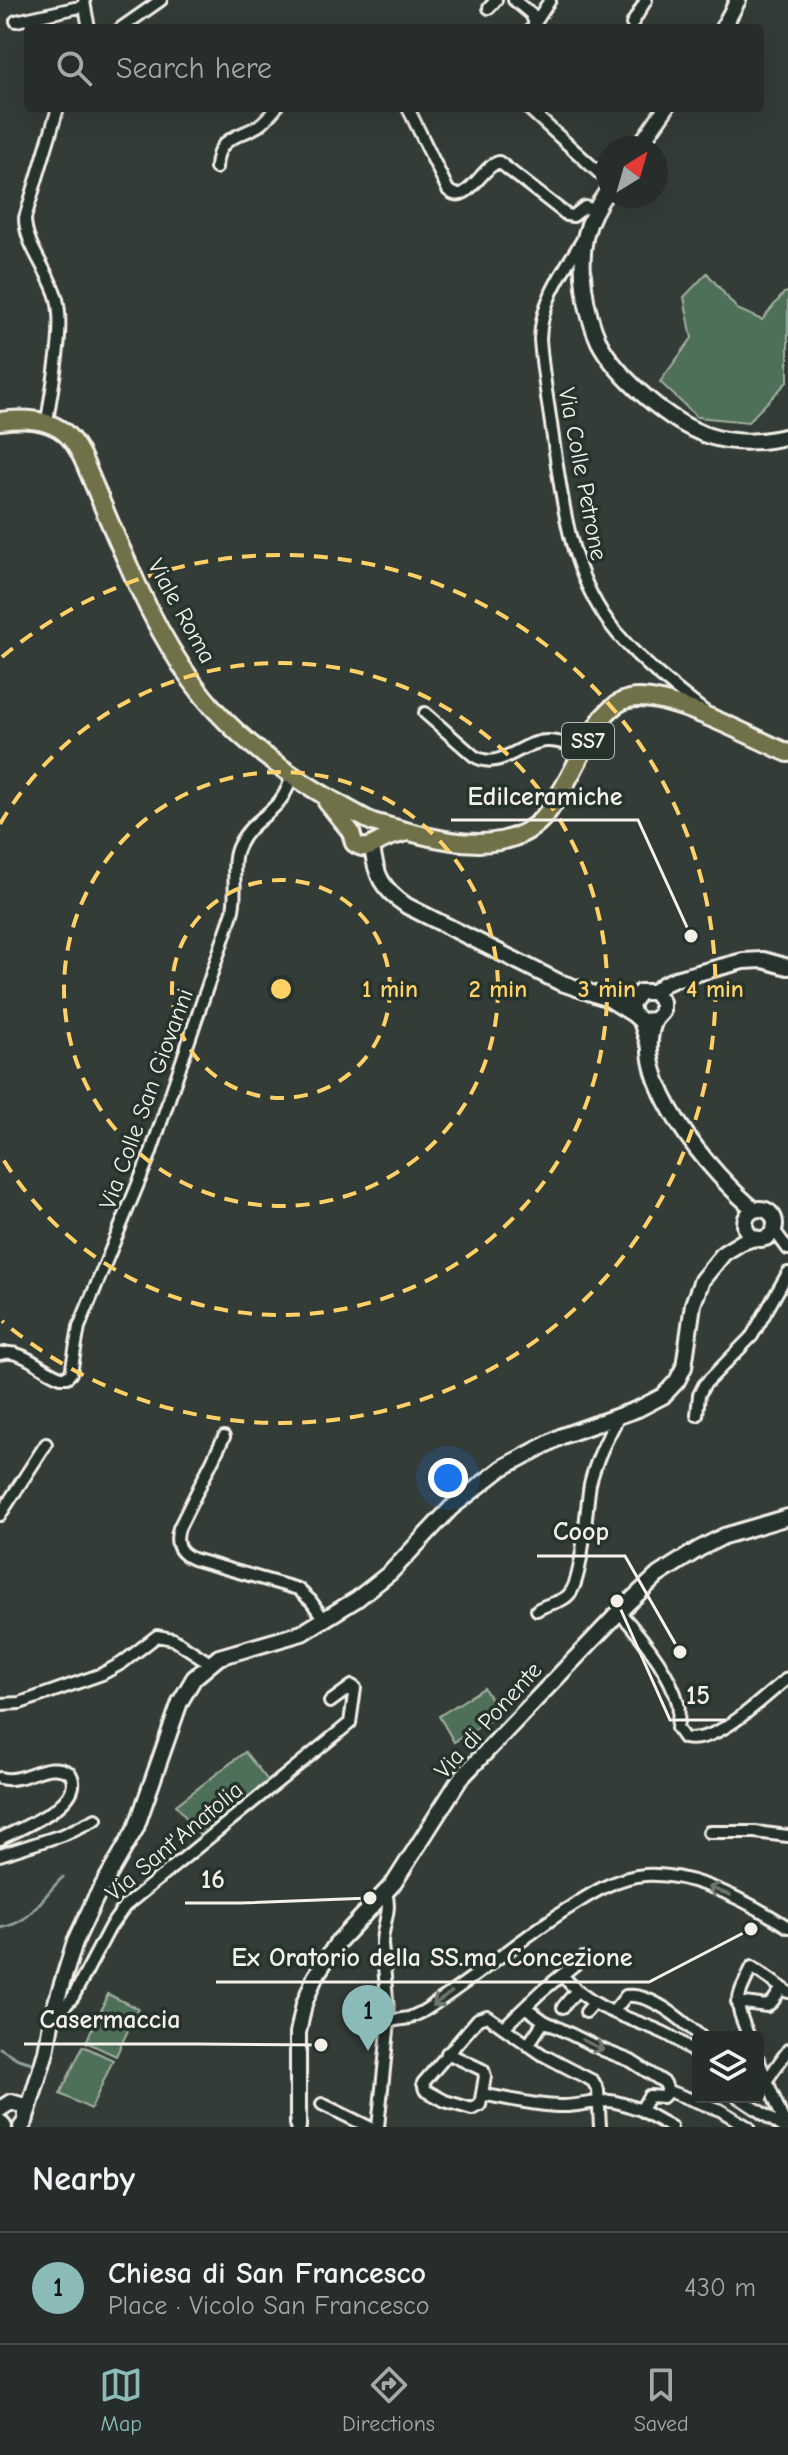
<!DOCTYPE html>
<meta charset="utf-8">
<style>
:root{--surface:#272d2a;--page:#2f3532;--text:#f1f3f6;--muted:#a4a8a8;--line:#434947;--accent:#8bbbb9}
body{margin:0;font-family:"Comic Neue",sans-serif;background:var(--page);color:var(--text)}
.controls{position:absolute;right:24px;bottom:24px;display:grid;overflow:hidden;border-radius:8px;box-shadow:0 8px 32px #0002}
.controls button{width:72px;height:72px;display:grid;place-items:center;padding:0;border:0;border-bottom:2px solid var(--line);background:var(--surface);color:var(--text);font:40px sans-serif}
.compass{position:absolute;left:596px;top:136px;width:72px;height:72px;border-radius:50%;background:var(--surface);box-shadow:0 8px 32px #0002;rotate:37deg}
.you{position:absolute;left:448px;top:1478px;width:28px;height:28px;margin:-20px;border:6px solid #fff;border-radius:50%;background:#1a73e8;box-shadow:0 0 0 12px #1a73e833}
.badge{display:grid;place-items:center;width:52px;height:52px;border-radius:50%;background:var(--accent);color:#111;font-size:26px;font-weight:700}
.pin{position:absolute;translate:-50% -66px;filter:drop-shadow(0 2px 4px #0008)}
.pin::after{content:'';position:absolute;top:42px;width:28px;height:24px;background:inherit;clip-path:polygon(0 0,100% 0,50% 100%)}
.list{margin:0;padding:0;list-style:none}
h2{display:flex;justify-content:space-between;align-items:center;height:104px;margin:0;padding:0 32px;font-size:34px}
h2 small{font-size:26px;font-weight:400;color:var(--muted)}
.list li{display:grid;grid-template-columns:52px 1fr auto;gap:24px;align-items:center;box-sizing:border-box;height:112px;padding:0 32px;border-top:2px solid var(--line)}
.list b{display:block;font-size:30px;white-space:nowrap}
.list p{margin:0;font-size:26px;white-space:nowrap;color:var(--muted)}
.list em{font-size:26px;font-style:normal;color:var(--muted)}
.icon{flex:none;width:44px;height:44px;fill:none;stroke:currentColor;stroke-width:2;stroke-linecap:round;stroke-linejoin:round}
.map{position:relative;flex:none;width:788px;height:2127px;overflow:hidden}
.search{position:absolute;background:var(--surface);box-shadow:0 8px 32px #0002;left:24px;right:24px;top:24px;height:88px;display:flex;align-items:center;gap:20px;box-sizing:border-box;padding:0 28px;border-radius:8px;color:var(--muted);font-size:30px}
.sheet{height:216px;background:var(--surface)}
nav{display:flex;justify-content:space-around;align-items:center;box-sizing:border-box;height:112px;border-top:2px solid var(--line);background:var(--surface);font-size:22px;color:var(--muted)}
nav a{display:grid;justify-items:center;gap:4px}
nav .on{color:var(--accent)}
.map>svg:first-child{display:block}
.green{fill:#507059;stroke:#a2b0a0;stroke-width:2}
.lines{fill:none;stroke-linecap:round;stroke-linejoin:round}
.stream{stroke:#8da29e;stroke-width:3}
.minor-casing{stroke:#f4f1e8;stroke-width:16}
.secondary-casing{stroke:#f4f1e8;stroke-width:20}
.primary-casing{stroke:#f4f1e8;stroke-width:22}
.minor{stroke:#26332d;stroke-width:10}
.secondary{stroke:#26332d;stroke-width:14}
.primary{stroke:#70704a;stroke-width:16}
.oneway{stroke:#6e766e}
.ring{fill:none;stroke:#ffd166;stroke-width:4;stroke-dasharray:14 10}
.labels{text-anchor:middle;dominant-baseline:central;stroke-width:7;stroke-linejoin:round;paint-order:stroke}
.shield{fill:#26332d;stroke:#b6b8b0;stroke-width:2}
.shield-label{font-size:22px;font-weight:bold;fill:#f4f1e8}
.street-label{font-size:24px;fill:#f4f1e8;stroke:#26332d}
.centre{fill:#ffd166;stroke:#26332d;stroke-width:4}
.ring-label{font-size:24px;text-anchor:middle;font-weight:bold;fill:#ffd166;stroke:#26332d;stroke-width:7;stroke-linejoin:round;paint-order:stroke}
.leader{fill:none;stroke:#f4f1e8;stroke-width:3}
.callout-dot{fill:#f4f1e8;stroke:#26332d;stroke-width:3}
.callout-label{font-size:26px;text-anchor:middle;font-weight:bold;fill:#f4f1e8;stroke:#26332d;stroke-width:7;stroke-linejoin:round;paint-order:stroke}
</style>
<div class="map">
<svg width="788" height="2127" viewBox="0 0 788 2127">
<rect width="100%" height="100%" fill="#343c38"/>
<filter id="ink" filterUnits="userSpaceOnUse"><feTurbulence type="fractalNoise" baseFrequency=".0125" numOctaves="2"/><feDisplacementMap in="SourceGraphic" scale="16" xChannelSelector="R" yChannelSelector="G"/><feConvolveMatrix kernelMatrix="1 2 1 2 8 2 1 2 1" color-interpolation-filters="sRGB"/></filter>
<g filter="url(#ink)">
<path class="green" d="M 707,273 L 737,309 L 762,320 L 784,293 L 788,292 L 788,381 L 748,422 L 697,417 L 660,382 L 692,338 L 684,297 Z
M 484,1688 L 500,1714 L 454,1742 L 439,1716 Z
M 245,1752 L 270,1783 L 201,1837 L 176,1805 Z
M 108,1994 L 138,2009 L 116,2056 L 86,2042 Z
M 83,2046 L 113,2060 L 91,2109 L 60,2094 Z"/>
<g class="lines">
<path class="stream" d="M 0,1928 C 34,1922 39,1899 63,1877
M 0,2048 L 18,2059 L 36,2064"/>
<defs>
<path id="minor" d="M 514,0 L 531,14 L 535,23
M 84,2 L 89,28
M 489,8 L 496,0
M 16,21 L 84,6
M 632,24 L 646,0
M 121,28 L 161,0
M 532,28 L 550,0
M 408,108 L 448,190 C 467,208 481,166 499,162 L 567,215 L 573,216 L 585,207 L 595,210
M 528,108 L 608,181
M 216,168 C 217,137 237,138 258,126 C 265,121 271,114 276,108
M 583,239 C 563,271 541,301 540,339 C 542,370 548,401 552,431 C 562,498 568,567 609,623 C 635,658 670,684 704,711
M 47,423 C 51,388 65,333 57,299 C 50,272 25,246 25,218 L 58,108
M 425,713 L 474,756 C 500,772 520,742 546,741 C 559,740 571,746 582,751
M 774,1230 L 788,1249
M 0,1354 C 21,1347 42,1371 61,1377 L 67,1377 L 71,1373 L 79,1327 L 150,1155 L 232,914 C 239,892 229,863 239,845 C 253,815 282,815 292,775
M 697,1415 L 699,1395 L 704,1385 L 752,1336 L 788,1273
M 224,1437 L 179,1528 C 174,1544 179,1553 193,1559 L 298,1589 L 311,1601 L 325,1621
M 0,1515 L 46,1444
M 537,1610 C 547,1603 563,1603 570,1593 C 583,1577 586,1507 590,1484 C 596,1459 607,1438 619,1416
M 619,1612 C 642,1637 669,1670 678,1703 C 680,1712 678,1720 677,1728 L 684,1738 C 717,1746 763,1697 788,1678
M 0,1704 L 20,1703 L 102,1674 L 122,1663 L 157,1636 L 173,1639 L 210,1663
M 0,1778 C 24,1785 46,1758 70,1773 C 88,1803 20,1828 0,1839
M 709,1832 L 755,1832 L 788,1836
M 0,1855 L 65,1834 L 96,1819
M 562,1975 C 573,1988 586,1999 602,2007 C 636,2025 669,2027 698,2057
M 737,2002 L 767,2006 L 773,2001 L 782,1988
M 525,2007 L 544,2021 L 603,2050 L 631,2061 L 665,2083 L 668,2091
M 563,2007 L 577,1990
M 53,2012 L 66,2005 L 73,1997 L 110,1927 L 125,1906 L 350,1723 L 355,1688 L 352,1686 L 330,1702
M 586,2012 L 594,2003
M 613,2012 L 626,1996 C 651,1992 684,2022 701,2037
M 389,2021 L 409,2018 L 422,2012 C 472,1981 517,1941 567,1909 C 591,1894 616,1877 645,1875 C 692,1872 749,1902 788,1927
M 504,2027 L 542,1991 L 583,1958
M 749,2037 C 734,2001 735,2002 752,1967 L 788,1992
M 528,2045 L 544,2021
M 447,2053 L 483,2070 L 485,2076 L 482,2094
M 758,2059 L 786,2127
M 767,2080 L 788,2050
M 738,2097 L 783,2127
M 322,2104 L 369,2127
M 641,2110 L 671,2127
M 378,2127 L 389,2021 L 382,1944 C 382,1925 392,1911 386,1893
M 600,2127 L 598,2090 L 593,2081 L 543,2055 L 487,2016 L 478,2019 L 423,2083 L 425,2090 L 445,2101 L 472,2109 L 480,2105 L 482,2094 C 508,2099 533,2105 559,2106 C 576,2107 593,2101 610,2101 C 620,2102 632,2107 641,2110 L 649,2096 L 663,2097 L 668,2091 L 720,2110 L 748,2127"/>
<path id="secondary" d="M 723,28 L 738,0
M 638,148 L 666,108
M 608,190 C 598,204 590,217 586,234 C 578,266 585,312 599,342 C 618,378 670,423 709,436 C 734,444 763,443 788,436
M 372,847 C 376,876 382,889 407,906 L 559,982 L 609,999 L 633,1014
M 654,992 L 664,984 L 675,979 L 743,961 L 763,960 L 788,967
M 655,1020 C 628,1078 713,1176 755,1210
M 641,1021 L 655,1020 L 662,1012 L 662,1002 L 654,992 L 640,992 L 631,1004 L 633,1014 L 641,1021 L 648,1043
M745 1224a15 15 0 1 1 30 0a15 15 0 1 1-30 0Z
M 0,2109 L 11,2102 L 21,2105 C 28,2112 28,2120 21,2127
M 27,2114 L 46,2052 L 53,2012 L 75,1942 L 95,1899 L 136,1828 L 180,1702 L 194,1678 L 219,1657 L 302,1633 L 357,1599 L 391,1572 L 451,1508 L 502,1468 L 562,1436 L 638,1409 L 663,1396 L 677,1381 L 684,1367 L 693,1304 L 702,1280 L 724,1253 L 742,1242 L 754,1238
M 0,2122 L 4,2127
M 298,2127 L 298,2033 L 304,2004 L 315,1977 L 337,1943 L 394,1883 L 460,1779 L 627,1604 L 658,1575 L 699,1549 L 724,1536 L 788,1517"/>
<path id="primary" d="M 0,421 C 23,418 52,418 69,437 C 81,450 87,469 94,485 C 105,511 116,538 128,564 C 150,615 178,669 215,710 C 258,757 312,790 368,820
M 327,802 L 351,832 L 354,843 C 368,853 373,843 387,838 C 393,835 401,834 408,832
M 372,822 C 423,835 507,866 547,813 C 570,783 582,746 604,716 C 611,708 619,701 629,699 C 667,691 751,737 788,753"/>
</defs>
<use href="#minor" class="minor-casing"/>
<use href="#secondary" class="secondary-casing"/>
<use href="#primary" class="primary-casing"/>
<use href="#minor" class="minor"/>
<use href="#secondary" class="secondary"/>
<use href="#primary" class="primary"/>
</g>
<defs><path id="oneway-shaft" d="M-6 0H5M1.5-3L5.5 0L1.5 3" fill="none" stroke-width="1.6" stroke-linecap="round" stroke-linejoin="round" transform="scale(2)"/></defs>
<g class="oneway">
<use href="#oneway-shaft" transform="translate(719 1891) rotate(-160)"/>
<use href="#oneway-shaft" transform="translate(442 1999) rotate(145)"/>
<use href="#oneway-shaft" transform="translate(593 2045) rotate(27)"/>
</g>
</g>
<g class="ring">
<circle cx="281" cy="989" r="109"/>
<circle cx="281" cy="989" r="217"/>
<path d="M0 824A326 326 0 1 1 0 1154"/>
<path d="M2 657A434 434 0 1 1 2 1321"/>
</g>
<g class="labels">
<rect class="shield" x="562" y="723" width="52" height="36" rx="6"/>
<g class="shield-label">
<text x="588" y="741">SS7</text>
</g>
<g class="street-label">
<text transform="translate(583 474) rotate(79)">Via Colle Petrone</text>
<text transform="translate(182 611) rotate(61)">Viale Roma</text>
<text transform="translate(146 1099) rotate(-70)">Via Colle San Giovanni</text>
<text transform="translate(488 1720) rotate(-48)">Via di Ponente</text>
<text transform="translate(174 1841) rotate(-40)">Via Sant'Anatolia</text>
</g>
</g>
<circle cx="281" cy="989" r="12" class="centre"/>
<g class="ring-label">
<text x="390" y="997">1 min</text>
<text x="498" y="997">2 min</text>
<text x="607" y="997">3 min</text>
<text x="715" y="997">4 min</text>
</g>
<path class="leader" d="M691 936L638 820H451M680 1652L625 1556H537M617 1601L670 1720H726M370 1898L241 1903H185M751 1929L649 1982H216M321 2045L197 2044H24"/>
<g class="callout-dot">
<circle cx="691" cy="936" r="8"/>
<circle cx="680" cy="1652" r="8"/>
<circle cx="617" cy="1601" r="8"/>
<circle cx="370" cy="1898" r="8"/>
<circle cx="751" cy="1929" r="8"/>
<circle cx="321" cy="2045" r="8"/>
</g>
<g class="callout-label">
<text x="545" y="805">Edilceramiche</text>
<text x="581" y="1540">Coop</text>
<text x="698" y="1704">15</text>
<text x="213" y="1888">16</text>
<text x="432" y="1966">Ex Oratorio della SS.ma Concezione</text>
<text x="110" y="2028">Casermaccia</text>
</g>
</svg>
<div class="controls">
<button><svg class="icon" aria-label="layers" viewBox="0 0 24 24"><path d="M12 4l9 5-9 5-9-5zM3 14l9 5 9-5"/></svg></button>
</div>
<svg class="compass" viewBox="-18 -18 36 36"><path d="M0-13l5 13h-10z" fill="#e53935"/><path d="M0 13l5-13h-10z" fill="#a4a8a8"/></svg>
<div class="you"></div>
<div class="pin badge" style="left:368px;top:2051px">1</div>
<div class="search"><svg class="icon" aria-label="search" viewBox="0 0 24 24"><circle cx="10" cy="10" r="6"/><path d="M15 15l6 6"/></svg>Search here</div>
</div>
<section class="sheet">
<h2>Nearby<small></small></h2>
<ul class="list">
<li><span class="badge">1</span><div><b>Chiesa di San Francesco</b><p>Place · Vicolo San Francesco</p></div><em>430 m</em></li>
</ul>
</section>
<nav>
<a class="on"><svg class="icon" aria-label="map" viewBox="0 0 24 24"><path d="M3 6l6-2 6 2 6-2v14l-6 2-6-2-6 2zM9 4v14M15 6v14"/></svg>Map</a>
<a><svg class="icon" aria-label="directions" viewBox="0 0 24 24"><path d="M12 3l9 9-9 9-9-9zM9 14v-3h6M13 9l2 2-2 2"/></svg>Directions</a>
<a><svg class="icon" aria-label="saved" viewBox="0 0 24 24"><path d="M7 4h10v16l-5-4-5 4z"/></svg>Saved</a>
</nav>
